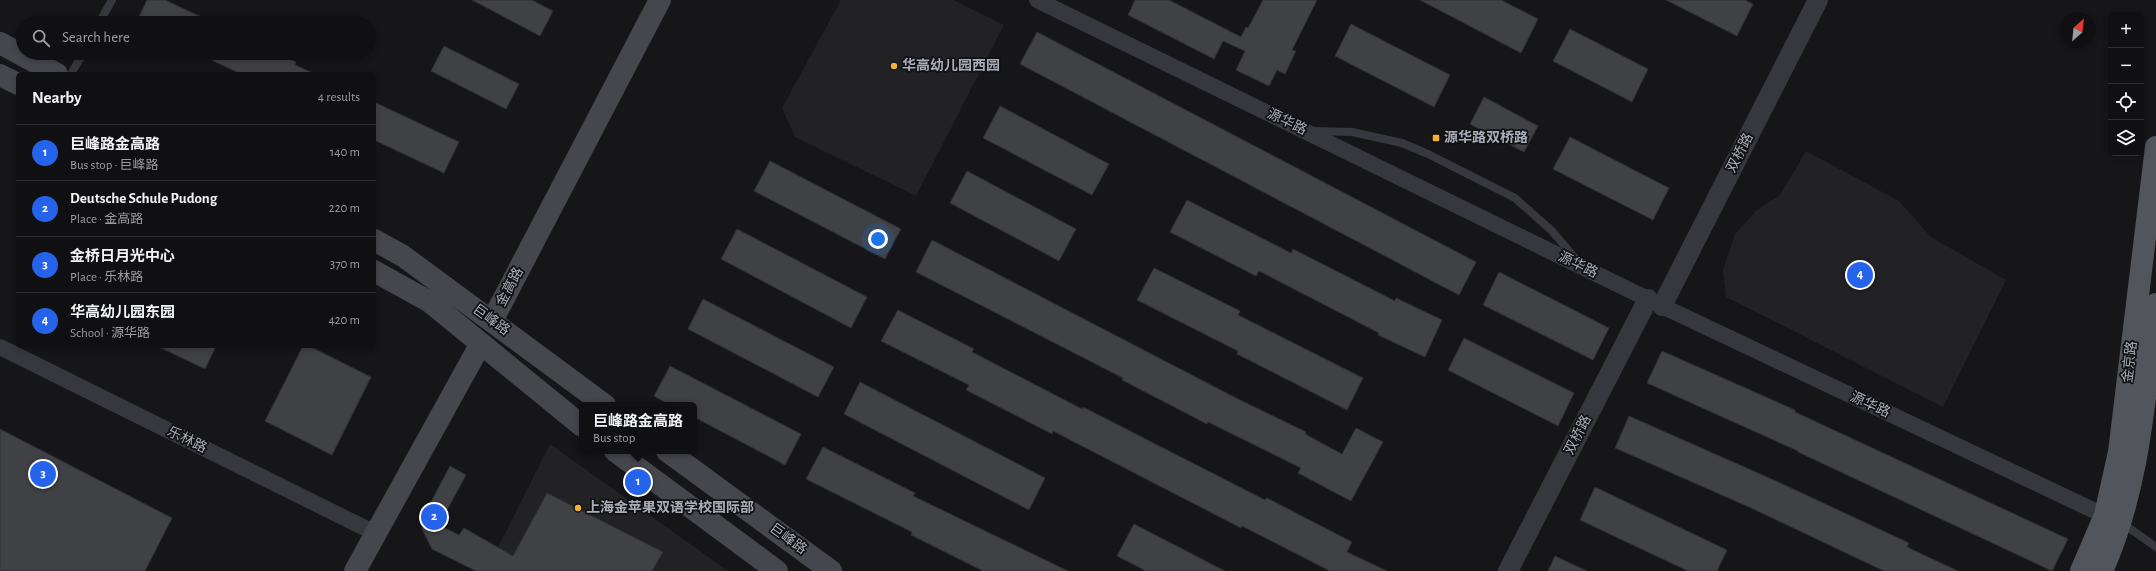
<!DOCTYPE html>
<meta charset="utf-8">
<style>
:root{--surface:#101012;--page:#19191b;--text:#f1f3f6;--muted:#9c9d9f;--line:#303032;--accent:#2563eb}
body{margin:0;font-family:"Alegreya Sans","Noto Sans SC",sans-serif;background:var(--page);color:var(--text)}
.controls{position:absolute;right:12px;top:12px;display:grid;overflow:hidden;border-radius:6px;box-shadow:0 2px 6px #0003}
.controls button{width:36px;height:36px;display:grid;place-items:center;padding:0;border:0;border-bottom:1px solid var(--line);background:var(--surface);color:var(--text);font:20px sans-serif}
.compass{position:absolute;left:2060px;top:12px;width:36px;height:36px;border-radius:50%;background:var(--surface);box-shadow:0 2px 6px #0003;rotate:27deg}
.you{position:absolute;left:878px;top:239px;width:14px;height:14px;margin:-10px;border:3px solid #fff;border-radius:50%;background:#1a73e8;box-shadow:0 0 0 6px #1a73e833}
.badge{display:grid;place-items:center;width:26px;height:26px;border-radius:50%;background:var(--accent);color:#fff;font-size:13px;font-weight:700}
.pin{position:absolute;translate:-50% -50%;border:2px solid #fff;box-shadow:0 1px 4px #0006}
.popup{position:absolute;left:579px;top:402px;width:118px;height:52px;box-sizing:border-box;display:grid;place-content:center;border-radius:6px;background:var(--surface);filter:drop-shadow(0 1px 3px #0005);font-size:13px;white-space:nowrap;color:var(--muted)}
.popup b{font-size:15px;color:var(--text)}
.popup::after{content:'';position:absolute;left:50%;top:100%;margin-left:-8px;border:8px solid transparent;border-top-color:var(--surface)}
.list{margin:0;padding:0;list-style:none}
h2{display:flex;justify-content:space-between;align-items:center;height:52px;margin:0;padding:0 16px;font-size:17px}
h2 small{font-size:13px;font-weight:400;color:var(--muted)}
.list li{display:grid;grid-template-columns:26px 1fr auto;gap:12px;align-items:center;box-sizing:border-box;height:56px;padding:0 16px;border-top:1px solid var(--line)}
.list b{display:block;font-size:15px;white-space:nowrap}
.list p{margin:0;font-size:13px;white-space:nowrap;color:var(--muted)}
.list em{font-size:13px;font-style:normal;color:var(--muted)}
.icon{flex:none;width:22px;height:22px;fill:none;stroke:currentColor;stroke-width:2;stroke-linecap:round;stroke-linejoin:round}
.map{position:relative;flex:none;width:2156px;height:571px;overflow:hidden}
.search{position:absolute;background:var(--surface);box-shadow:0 2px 6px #0003;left:16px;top:16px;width:360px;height:44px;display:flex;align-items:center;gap:10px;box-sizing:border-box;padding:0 14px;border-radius:22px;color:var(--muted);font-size:15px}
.panel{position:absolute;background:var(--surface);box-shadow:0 2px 6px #0003;left:16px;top:72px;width:360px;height:276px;border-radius:6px}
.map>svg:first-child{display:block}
.built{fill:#222225}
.building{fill:#404145;stroke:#303034}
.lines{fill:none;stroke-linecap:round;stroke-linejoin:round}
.service{stroke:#37383d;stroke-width:8}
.minor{stroke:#37383d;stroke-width:16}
.tertiary{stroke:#37383d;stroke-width:20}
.secondary{stroke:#45474d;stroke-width:22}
.primary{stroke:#53555c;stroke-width:22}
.poi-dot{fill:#f2b134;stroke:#111113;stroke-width:1.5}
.labels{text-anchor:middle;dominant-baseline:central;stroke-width:3.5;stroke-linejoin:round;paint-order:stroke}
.poi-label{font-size:14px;font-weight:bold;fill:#a8adb8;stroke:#111113;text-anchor:start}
.street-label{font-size:14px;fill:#a8adb8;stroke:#111113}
</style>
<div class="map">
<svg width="2156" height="571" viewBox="0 0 2156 571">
<rect width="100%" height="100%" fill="#161618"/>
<path class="built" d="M 841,0 L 953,0 L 1004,25 L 916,196 L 795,137 L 782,108 Z
M 1806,151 L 1899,201 L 1931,237 L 2006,280 L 1943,407 L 1726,297 L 1723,270 L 1735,234 L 1756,211 L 1780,195 Z
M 550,444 L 728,571 L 486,571 Z"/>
<path class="building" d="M 147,0 L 165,0 L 214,23 L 136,23 Z
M 472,0 L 532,0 L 553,11 L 540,36 Z
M 1135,0 L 1169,0 L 1241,37 L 1246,27 L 1248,28 L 1263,0 L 1317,0 L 1292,50 L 1296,51 L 1285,74 L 1277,70 L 1269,86 L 1236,70 L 1245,51 L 1223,41 L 1214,59 L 1128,15 Z
M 1420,0 L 1501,0 L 1538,19 L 1521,53 Z
M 1666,0 L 1745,0 L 1753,4 L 1737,36 Z
M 1351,24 L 1450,75 L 1434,107 L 1335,56 Z
M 1570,29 L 1648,69 L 1632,102 L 1553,61 Z
M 1037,32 L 1476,262 L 1459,295 L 1020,64 Z
M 444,46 L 519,84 L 506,109 L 431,71 Z
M 197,53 L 277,53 L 296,62 L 295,65 L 315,74 L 241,74 Z
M 1484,97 L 1538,126 L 1524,152 L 1470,124 Z
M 374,102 L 459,142 L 444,173 L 374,140 Z
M 1000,106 L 1109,164 L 1092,195 L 983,138 Z
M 1570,137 L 1669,188 L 1653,220 L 1553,169 Z
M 770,161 L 901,229 L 885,259 L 754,191 Z
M 967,171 L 1076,229 L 1059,261 L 950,203 Z
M 1187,200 L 1291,253 L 1293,249 L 1395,301 L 1396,298 L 1442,320 L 1425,357 L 1378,335 L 1379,333 L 1259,271 L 1256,276 L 1170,232 Z
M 737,229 L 867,297 L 851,328 L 721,259 Z
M 932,240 L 1236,398 L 1306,432 L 1305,434 L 1342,454 L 1356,428 L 1383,442 L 1351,501 L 1298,473 L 1301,468 L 1208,422 L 1207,424 L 1122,380 L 1123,378 L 916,272 Z
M 1154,268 L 1240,311 L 1238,315 L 1363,378 L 1347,410 L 1237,354 L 1238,351 L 1137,300 Z
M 1499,272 L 1609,328 L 1593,360 L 1483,305 Z
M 703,299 L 834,367 L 818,397 L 688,329 Z
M 898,310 L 974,349 L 972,352 L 1082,409 L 1083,407 L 1265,500 L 1267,498 L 1352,542 L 1347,552 L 1387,571 L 1330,571 L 1242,526 L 1241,528 L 1053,431 L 1052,434 L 966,390 L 969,385 L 881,341 Z
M 1464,338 L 1574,393 L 1558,426 L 1448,370 Z
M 157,346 L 216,346 L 205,369 Z
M 303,346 L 309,346 L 371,377 L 332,455 L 265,421 Z
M 1662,351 L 1795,410 L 1795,412 L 2068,539 L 2052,571 L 1798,452 L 1798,451 L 1647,383 Z
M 670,366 L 801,434 L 785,465 L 694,417 L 694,405 L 670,405 L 654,396 Z
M 860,382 L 1045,478 L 1029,510 L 844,414 Z
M 1629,416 L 1776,481 L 1909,543 L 1907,547 L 1958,571 L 1884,571 L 1749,507 L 1615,448 Z
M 0,429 L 172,518 L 145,571 L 0,571 Z
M 823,447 L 915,493 L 913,496 L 1068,571 L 983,571 L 911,535 L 912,532 L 806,479 Z
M 450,466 L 466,475 L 439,525 L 459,535 L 464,528 L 513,556 L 547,493 L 663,552 L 652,571 L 476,571 L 432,549 L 422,529 L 425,513 Z
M 1595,487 L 1727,550 L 1717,571 L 1688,571 L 1580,520 Z
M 1134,524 L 1225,571 L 1146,571 L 1117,556 Z
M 1555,556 L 1587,571 L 1548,571 Z"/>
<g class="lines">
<path class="service" d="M 99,23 L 112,0
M 71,74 L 83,53
M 1313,131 L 1352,132 L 1402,143 L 1428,154 L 1515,198 L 1551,230 L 1576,259
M 2122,523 L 2156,547"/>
<path class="minor" d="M 1037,0 L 1662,306 L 2114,520
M 0,347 L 375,533"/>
<path class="tertiary" d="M 1662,306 L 1818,0
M 1508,571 L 1648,299"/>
<path class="secondary" d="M 0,43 L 57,74
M 0,75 L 18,84
M 374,240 L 403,256 L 605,405
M 374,271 L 430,302 L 582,426
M 492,321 L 660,0
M 615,451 L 777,571
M 667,451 L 831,571
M 355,571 L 480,345"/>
<path class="primary" d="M 2081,571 L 2105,515 L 2119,452 L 2156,147
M 2102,571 C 2140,487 2145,394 2156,304"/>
</g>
<g class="poi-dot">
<circle cx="894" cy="66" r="4"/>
<rect x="1432" y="134" width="8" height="8" rx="2"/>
<circle cx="578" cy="508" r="4"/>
</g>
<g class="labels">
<g class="poi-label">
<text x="902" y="66">华高幼儿园西园</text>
<text x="1444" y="138">源华路双桥路</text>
<text x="586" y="508">上海金苹果双语学校国际部</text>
</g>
<g class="street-label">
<text transform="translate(1287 122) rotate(26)">源华路</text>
<text transform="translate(1740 153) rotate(-63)">双桥路</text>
<text transform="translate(1578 265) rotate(26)">源华路</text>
<text transform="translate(510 287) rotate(-62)">金高路</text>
<text transform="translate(491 320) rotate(36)">巨峰路</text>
<text transform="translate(2130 362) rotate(-83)">金京路</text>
<text transform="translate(1870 405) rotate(25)">源华路</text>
<text transform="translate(1578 435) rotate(-63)">双桥路</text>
<text transform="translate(187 440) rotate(26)">乐林路</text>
<text transform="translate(788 539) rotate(36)">巨峰路</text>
</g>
</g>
</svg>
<div class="controls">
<button>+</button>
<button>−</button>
<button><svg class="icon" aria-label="locate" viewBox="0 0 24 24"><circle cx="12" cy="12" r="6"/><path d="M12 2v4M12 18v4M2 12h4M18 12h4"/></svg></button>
<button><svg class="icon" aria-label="layers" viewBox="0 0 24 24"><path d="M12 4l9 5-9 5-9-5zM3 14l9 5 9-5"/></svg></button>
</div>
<svg class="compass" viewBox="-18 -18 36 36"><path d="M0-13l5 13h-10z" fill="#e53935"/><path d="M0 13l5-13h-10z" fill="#9c9d9f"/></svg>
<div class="you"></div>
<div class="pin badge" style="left:638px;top:482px">1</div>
<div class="popup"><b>巨峰路金高路</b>Bus stop</div>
<div class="pin badge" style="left:434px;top:517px">2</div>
<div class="pin badge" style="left:43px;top:474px">3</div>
<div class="pin badge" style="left:1860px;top:275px">4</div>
<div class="search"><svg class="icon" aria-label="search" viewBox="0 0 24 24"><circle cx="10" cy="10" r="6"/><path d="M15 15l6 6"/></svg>Search here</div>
<section class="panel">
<h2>Nearby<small>4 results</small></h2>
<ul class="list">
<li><span class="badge">1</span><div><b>巨峰路金高路</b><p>Bus stop · 巨峰路</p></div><em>140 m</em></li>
<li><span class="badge">2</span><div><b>Deutsche Schule Pudong</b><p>Place · 金高路</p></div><em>220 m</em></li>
<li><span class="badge">3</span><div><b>金桥日月光中心</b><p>Place · 乐林路</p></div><em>370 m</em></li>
<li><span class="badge">4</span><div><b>华高幼儿园东园</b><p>School · 源华路</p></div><em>420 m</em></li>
</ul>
</section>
</div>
